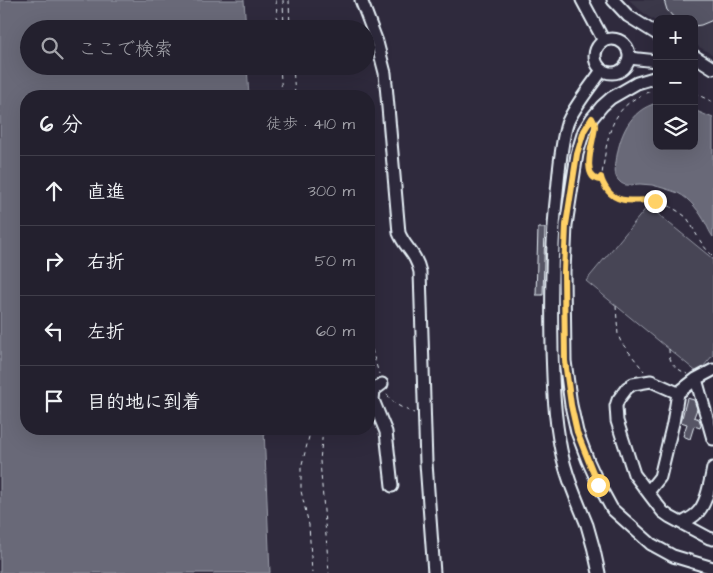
<!DOCTYPE html>
<html lang="ja">
<meta charset="utf-8">
<style>
:root{--surface:#23202e;--page:#2b2836;--text:#f1f3f6;--muted:#a3a3aa;--line:#403e4a}
body{margin:0;font-family:"Architects Daughter","Klee One",sans-serif;background:var(--page);color:var(--text)}
.controls{position:absolute;right:15px;top:15px;display:grid;overflow:hidden;border-radius:10px;box-shadow:0 5px 20px #0002}
.controls button{width:45px;height:45px;display:grid;place-items:center;padding:0;border:0;border-bottom:1px solid var(--line);background:var(--surface);color:var(--text);font:25px sans-serif}
.stop{position:absolute;width:15px;height:15px;margin:-11px;border:4px solid #ffd166;border-radius:50%;background:#fff}
.stop.end{background:#ffd166;border-color:#fff;box-shadow:0 1px 5px #0008}
.list{margin:0;padding:0;list-style:none}
h2{display:flex;justify-content:space-between;align-items:center;height:65px;margin:0;padding:0 20px;font-size:21px}
h2 small{font-size:16px;font-weight:400;color:var(--muted)}
.list li{display:grid;grid-template-columns:32px 1fr auto;gap:15px;align-items:center;box-sizing:border-box;height:70px;padding:0 20px;border-top:1px solid var(--line)}
.list b{display:block;font-size:19px;white-space:nowrap}
.list em{font-size:16px;font-style:normal;color:var(--muted)}
.icon{flex:none;width:28px;height:28px;fill:none;stroke:currentColor;stroke-width:2;stroke-linecap:round;stroke-linejoin:round}
.map{position:relative;flex:none;width:713px;height:573px;overflow:hidden}
.search{position:absolute;background:var(--surface);box-shadow:0 5px 20px #0002;left:20px;top:20px;width:355px;height:55px;display:flex;align-items:center;gap:12px;box-sizing:border-box;padding:0 18px;border-radius:28px;color:var(--muted);font-size:19px}
.panel{position:absolute;background:var(--surface);box-shadow:0 5px 20px #0002;left:20px;top:90px;width:355px;height:345px;border-radius:20px}
.map>svg:first-child{display:block}
.built{fill:#3b3749}
.green{fill:#464455;stroke:#979aa6}
.water{fill:#696978;stroke:#9c9fab}
.building{fill:#575565;stroke:#e8f1f8}
.lines{fill:none;stroke-linecap:round;stroke-linejoin:round}
.minor-casing{stroke:#e8f1f8;stroke-width:15}
.path{stroke:#e8f1f8;stroke-width:1;stroke-dasharray:4 4;stroke-linecap:butt}
.minor{stroke:#2f2a3d;stroke-width:11}
.route{stroke:#ffd166;stroke-width:6}
</style>
<div class="map">
<svg width="713" height="573" viewBox="0 0 713 573">
<rect width="100%" height="100%" fill="#2f2a3d"/>
<filter id="ink" filterUnits="userSpaceOnUse"><feTurbulence type="fractalNoise" baseFrequency=".02" numOctaves="2"/><feDisplacementMap in="SourceGraphic" scale="10" xChannelSelector="R" yChannelSelector="G"/><feConvolveMatrix kernelMatrix="1 2 1 2 8 2 1 2 1" color-interpolation-filters="sRGB"/></filter>
<g filter="url(#ink)">
<path class="built" d="M 629,0 L 713,0 L 713,55 L 694,44 L 694,19 L 657,19 L 657,22 L 647,16 Z"/>
<path class="green" d="M 648,206 L 713,259 L 713,355 L 698,373 L 586,281 Z"/>
<path class="water" d="M 0,0 L 244,0 L 246,29 L 29,29 L 29,66 L 247,66 L 249,96 L 26,96 L 26,429 L 264,429 L 270,573 L 0,573 Z
M 657,103 L 657,146 L 694,146 L 694,110 L 713,118 L 713,237 C 710,233 708,228 706,224 C 700,212 690,199 678,193 C 670,190 660,187 652,185 C 648,185 644,184 640,184 C 632,184 625,188 619,181 C 614,176 615,169 616,162 C 619,137 629,110 657,103 Z"/>
<path class="building" d="M 664,0 L 713,0 L 713,20 L 701,25 L 694,26 L 694,19 L 675,19 L 667,10 Z
M 538,228 L 545,228 L 543,295 L 536,295 Z
M 687,398 L 694,400 L 697,409 L 694,417 L 699,419 L 701,425 L 700,428 L 694,426 L 690,439 L 683,436 L 687,424 L 681,422 Z"/>
<g class="lines">
<defs>
<path id="minor" d="M 361,0 L 377,42 L 385,73 L 399,233 C 405,248 416,253 420,272 L 426,463 L 434,573
M 582,0 L 604,41
M 613,0 L 628,16 L 657,34
M595 56a17 17 0 1 1 34 0a17 17 0 1 1-34 0Z
M 694,56 L 713,68
M 629,58 L 657,61
M 657,77 L 637,83 L 611,98 L 602,106 L 592,118 L 584,131 L 577,154 L 566,225 L 564,272 L 565,361 L 571,405 L 577,432 L 588,461 L 599,485 L 612,509 L 651,544 L 673,556 L 713,568
M 713,370 L 696,379 L 678,393 L 651,381 L 633,384 L 627,388 L 618,400 L 616,406 L 617,421 L 634,474 L 659,507 L 663,512 L 670,517 L 709,538 L 713,539
M 696,379 L 713,439
M 382,384 L 374,390 L 373,400 L 386,432 L 392,486
M 648,492 L 660,477 L 673,423 L 678,393
M 682,523 C 687,520 692,518 696,514 C 707,505 710,482 713,468
M 599,573 C 596,557 592,541 587,525 C 577,500 566,476 561,450 C 554,416 553,382 552,348 C 551,295 551,244 557,192 C 559,172 561,143 567,124 C 573,108 592,85 602,70"/>
</defs>
<use href="#minor" class="minor-casing"/>
<path class="path" d="M 276,0 L 278,29
M 283,0 L 284,29
M 289,0 L 290,29
M 280,66 L 282,96
M 293,66 L 295,96
M 657,89 C 617,101 609,124 604,161 C 602,175 599,182 610,193 C 620,204 632,199 646,199 C 655,200 664,203 671,207 C 676,210 683,214 687,218 C 690,222 693,228 695,232 C 700,241 705,249 713,256
M 694,93 L 713,102
M 590,148 C 590,159 586,179 600,180 L 601,178
M 369,293 L 371,295 L 369,329
M 616,306 L 618,335 L 621,342 L 644,371
M 369,334 L 372,350 L 379,374
M 669,349 C 669,364 674,367 687,374
M 387,394 C 392,404 404,409 414,413
M 311,429 L 301,468 L 301,491 L 309,525 L 312,573
M 323,429 L 320,461 L 329,573"/>
<use href="#minor" class="minor"/>
</g>
</g>
<g class="lines" filter="url(#ink)">
<path class="route" d="M 598,485 L 577,432 L 571,405 L 565,361 L 564,272 L 566,225 L 577,154 L 584,131 L 592,118 C 593,121 595,122 595,126 C 595,137 579,178 600,180 L 601,177 C 602,183 605,187 608,191 C 620,206 639,198 655,201"/>
</g>
</svg>
<div class="controls">
<button>+</button>
<button>−</button>
<button><svg class="icon" aria-label="layers" viewBox="0 0 24 24"><path d="M12 4l9 5-9 5-9-5zM3 14l9 5 9-5"/></svg></button>
</div>
<div class="stop" style="left:598px;top:485px"></div>
<div class="stop end" style="left:655px;top:201px"></div>
<div class="search"><svg class="icon" aria-label="search" viewBox="0 0 24 24"><circle cx="10" cy="10" r="6"/><path d="M15 15l6 6"/></svg>ここで検索</div>
<section class="panel">
<h2>6 分<small>徒歩 · 410 m</small></h2>
<ul class="list">
<li><svg class="icon" aria-label="ahead" viewBox="0 0 24 24"><path d="M12 20V5M6 11l6-6 6 6"/></svg><div><b>直進</b></div><em>300 m</em></li>
<li><svg class="icon" aria-label="right" viewBox="0 0 24 24"><path d="M7 20v-9h11M14 6l5 5-5 5"/></svg><div><b>右折</b></div><em>50 m</em></li>
<li><svg class="icon" aria-label="left" viewBox="0 0 24 24"><path d="M17 20v-9H6M10 6l-5 5 5 5"/></svg><div><b>左折</b></div><em>60 m</em></li>
<li><svg class="icon" aria-label="arrive" viewBox="0 0 24 24"><path d="M6 21V4h12l-3 4 3 4H6"/></svg><div><b>目的地に到着</b></div></li>
</ul>
</section>
</div>
